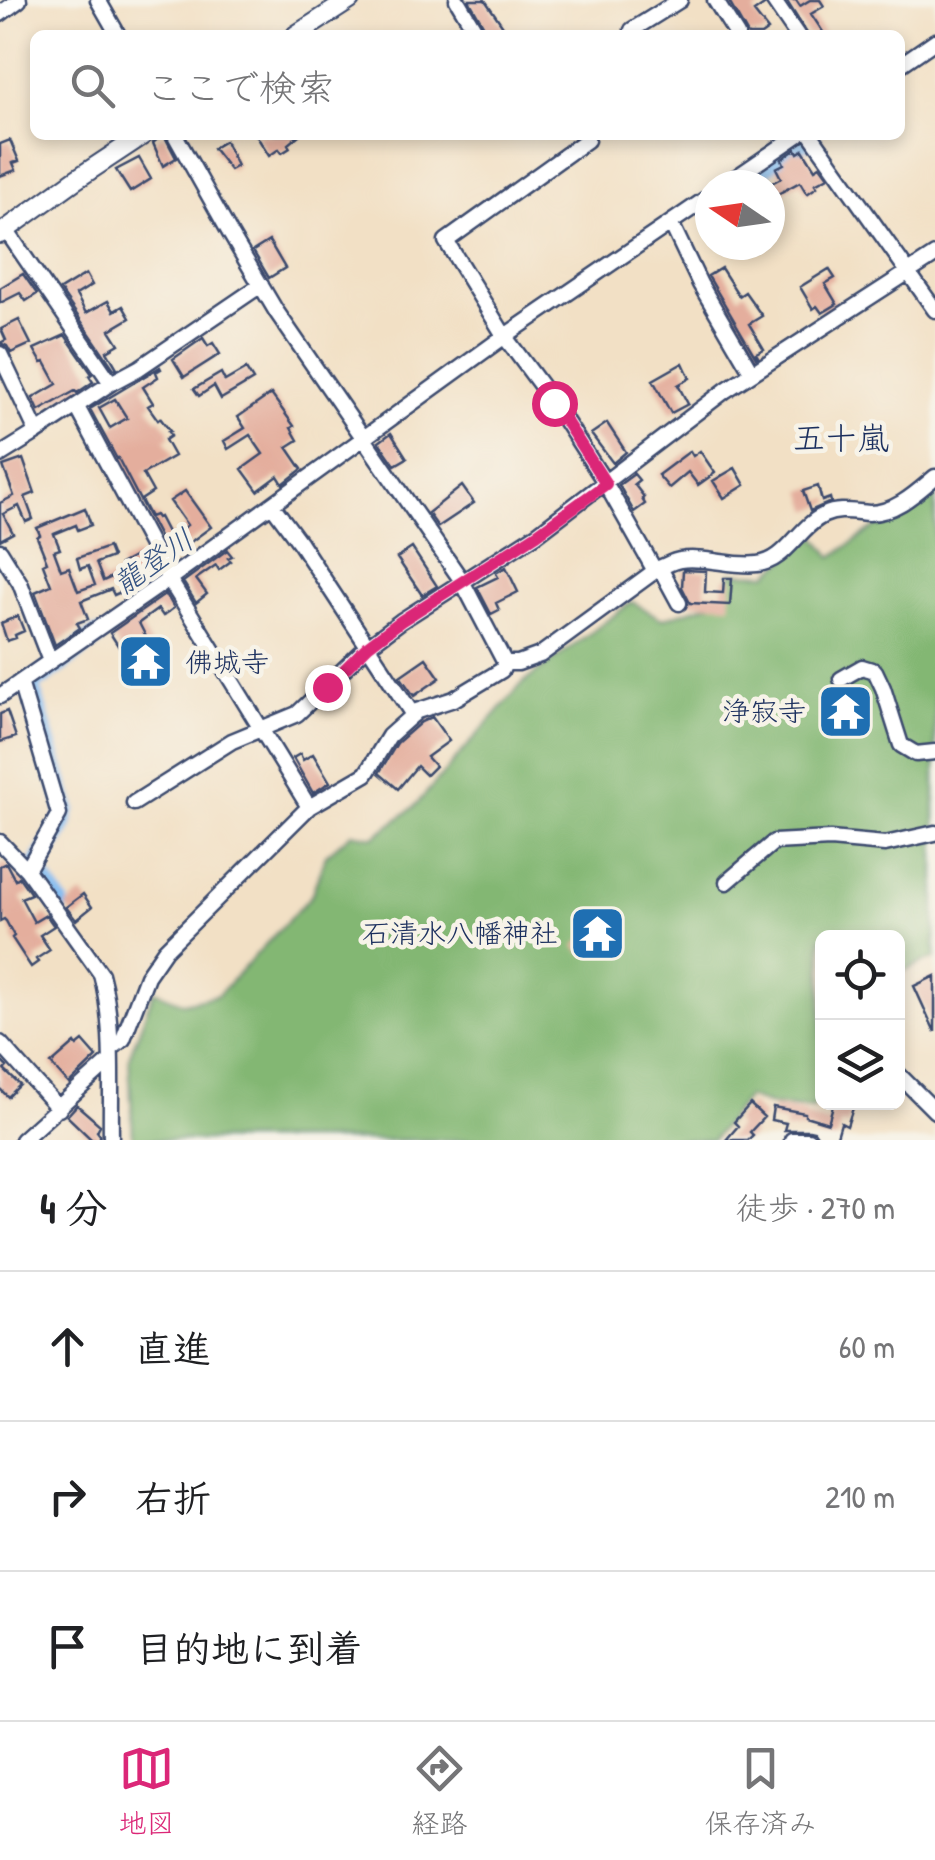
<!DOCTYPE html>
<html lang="ja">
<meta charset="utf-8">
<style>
:root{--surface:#fff;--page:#f2f2f2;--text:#202124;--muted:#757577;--line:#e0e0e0;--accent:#db2777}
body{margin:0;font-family:"Patrick Hand","Klee One",sans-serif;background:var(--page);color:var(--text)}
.controls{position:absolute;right:30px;bottom:30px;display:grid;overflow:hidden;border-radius:15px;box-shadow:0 5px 15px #0003}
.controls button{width:90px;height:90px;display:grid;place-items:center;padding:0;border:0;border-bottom:2px solid var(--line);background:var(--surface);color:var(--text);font:50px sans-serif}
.compass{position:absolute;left:695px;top:170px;width:90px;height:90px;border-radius:50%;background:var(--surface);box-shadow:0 5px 15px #0003;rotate:283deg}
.stop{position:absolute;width:30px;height:30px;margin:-22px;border:8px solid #db2777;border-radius:50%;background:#fff}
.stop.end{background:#db2777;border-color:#fff;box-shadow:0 2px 10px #0008}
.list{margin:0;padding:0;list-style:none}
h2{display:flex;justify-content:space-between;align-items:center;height:130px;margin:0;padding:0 40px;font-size:42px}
h2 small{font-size:32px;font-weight:400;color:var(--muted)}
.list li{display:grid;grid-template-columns:65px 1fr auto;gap:30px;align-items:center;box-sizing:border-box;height:150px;padding:0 40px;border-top:2px solid var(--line)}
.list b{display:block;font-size:38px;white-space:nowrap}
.list em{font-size:32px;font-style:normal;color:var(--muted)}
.icon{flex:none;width:55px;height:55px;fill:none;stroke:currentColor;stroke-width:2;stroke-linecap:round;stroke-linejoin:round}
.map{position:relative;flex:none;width:935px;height:1140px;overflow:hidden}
.search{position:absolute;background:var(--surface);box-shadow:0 5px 15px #0003;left:30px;right:30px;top:30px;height:110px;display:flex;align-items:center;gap:25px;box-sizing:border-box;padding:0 35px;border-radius:15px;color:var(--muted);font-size:38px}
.sheet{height:580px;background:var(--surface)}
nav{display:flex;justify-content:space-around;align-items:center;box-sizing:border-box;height:140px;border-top:2px solid var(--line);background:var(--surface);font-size:28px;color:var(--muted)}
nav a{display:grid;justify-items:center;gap:5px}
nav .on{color:var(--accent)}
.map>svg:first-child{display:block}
.forest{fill:#83b773;stroke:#4f7368;stroke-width:2.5}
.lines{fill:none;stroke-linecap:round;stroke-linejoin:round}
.river{stroke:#7fb9f0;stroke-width:20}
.building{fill:#e4ae9d;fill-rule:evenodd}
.minor-casing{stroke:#3b4a6d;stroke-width:19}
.major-casing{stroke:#3b4a6d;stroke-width:22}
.minor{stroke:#fff;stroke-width:14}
.major{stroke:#fff;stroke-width:18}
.route{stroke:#db2777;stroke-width:12}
.labels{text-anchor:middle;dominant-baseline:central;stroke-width:9;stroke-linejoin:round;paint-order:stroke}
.poi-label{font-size:28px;fill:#1b2f5e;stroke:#f7f3e8;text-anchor:end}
.water-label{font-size:30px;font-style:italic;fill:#345282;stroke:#f7f3e8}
.quarter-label{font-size:32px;fill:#1b2f5e;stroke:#f7f3e8}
</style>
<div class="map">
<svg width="935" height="1140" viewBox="0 0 935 1140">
<rect width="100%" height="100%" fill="#f7f3e8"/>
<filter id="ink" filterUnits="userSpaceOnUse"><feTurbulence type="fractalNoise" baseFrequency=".01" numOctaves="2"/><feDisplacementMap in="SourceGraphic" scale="20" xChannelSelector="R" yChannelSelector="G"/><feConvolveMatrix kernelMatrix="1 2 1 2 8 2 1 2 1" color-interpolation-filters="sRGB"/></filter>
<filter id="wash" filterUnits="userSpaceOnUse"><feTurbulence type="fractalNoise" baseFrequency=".0048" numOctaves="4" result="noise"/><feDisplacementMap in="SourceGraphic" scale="40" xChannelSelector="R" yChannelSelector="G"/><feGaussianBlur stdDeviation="2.25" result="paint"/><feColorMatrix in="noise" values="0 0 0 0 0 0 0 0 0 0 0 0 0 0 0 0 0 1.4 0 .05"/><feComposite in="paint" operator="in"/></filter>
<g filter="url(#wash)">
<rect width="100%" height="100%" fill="#f2e0c5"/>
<path class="forest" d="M 935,486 L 935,959 L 923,962 L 898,974 L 898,938 L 822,938 L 822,1076 L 813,1109 L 770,1105 L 747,1097 L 712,1140 L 133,1140 L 129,1057 L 154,991 L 184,1003 L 218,995 L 311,896 L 326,855 L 352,833 L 374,837 L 414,807 L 523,683 L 632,602 L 662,619 L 727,598 L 731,573 L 768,574 L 815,535 L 832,557 Z"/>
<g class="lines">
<path class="river" d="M 746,178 L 811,135
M 59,904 L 35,869 L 62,826 L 66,809 L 30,685 L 96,637"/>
</g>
<g id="blocks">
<path class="building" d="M 469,0 L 485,0 L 509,35 L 489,35 Z
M 728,0 L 762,0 L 764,5 L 754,12 L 768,30 L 761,35 L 748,35 Z
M 786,0 L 796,0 L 800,6 L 810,0 L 820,0 L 824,6 L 811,14 L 825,35 L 808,35 Z
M 162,135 L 164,135 L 176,158 L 163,166 L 153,143 Z
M 256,135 L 299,135 L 288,144 L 290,148 L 282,153 L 279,149 L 269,156 Z
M 10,140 L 19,161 L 13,163 L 16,170 L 0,176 L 0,144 Z
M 225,141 L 237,166 L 230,170 L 213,148 Z
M 796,149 L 798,153 L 803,150 L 815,169 L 820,166 L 828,177 L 815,184 L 817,187 L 807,194 L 800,182 L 772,197 L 770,184 L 781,178 L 776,168 L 784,164 L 782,159 Z
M 139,158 L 151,179 L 130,192 L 116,170 Z
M 269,241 L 285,268 L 269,278 L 253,251 Z
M 721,268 L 739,296 L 745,292 L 762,316 L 749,324 L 764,349 L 756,353 L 758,357 L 756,358 L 708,276 Z
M 829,269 L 835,278 L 825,284 L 837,304 L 822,313 L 817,306 L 813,309 L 800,287 Z
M 23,274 L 37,294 L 26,301 L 20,293 L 0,303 L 0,288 Z
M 86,274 L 92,285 L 76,295 L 86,313 L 108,301 L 114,311 L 123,306 L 130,318 L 110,330 L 119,344 L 107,351 L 117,368 L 114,369 L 60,290 Z
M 19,320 L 31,344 L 11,353 L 7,346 L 0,343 L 6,340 L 1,329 Z
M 65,335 L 92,374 L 89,376 L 93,382 L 77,393 L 75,391 L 39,411 L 33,398 L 57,384 L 45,362 L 42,363 L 34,349 Z
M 203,338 L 208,346 L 213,343 L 220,354 L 184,377 L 173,359 Z
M 683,363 L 690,378 L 678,385 L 688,404 L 671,413 L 653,380 Z
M 160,367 L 161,369 L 156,372 L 158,377 L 143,387 L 153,403 L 148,406 L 158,420 L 160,418 L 170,431 L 168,432 L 171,436 L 165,440 L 174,456 L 143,474 L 153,492 L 141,500 L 150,517 L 155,515 L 157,518 L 159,517 L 170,538 L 187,525 L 170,501 L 185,491 L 211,527 L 181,549 L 182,551 L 170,558 L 118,458 L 117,459 L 90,409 ZM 115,399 L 127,418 L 110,428 L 99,408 Z
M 246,369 L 253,380 L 221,399 L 214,386 L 199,396 L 194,389 L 221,373 L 225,381 Z
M 271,394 L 294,426 L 291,428 L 298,440 L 287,447 L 302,469 L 283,484 L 278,476 L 258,491 L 242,469 L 263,454 L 250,435 L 228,449 L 224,441 L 245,428 L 238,417 Z
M 607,423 L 626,452 L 613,463 L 591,434 Z
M 391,433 L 407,458 L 395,465 L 379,442 Z
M 690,451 L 693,456 L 700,451 L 715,473 L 698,485 L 688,472 L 669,488 L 658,475 Z
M 23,459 L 35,493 L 25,497 L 33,519 L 26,522 L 19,506 L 3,514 L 13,533 L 0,540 L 0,503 L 14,496 L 3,466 Z
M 735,468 L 745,485 L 724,498 L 713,481 Z
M 634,474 L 639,480 L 634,484 L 644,497 L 642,499 L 645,504 L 634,512 L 619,485 Z
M 462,486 L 474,503 L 438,527 L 428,513 Z
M 818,486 L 822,501 L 830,498 L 831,502 L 810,511 L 803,491 Z
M 85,508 L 91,525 L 78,530 L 76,525 L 54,534 L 60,549 L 54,551 L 61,570 L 69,567 L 78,591 L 95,585 L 88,566 L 80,569 L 77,558 L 108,547 L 112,557 L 96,563 L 103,581 L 123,572 L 120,564 L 137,555 L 150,579 L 114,595 L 111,589 L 81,601 L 88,619 L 77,623 L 80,628 L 55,645 L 35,592 L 51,585 L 43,564 L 47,562 L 37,537 L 40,535 L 37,528 Z
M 412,548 L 437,586 L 422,595 L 397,558 Z
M 227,550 L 232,556 L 228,558 L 231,561 L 219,570 L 216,565 L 196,579 L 207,594 L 196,603 L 183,582 Z
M 506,567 L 518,592 L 496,603 L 499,610 L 491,614 L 477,587 L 498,577 L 496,573 Z
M 683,570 L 706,571 L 705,592 L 723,593 L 724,578 L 732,578 L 730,605 L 690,603 L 682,587 Z
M 166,594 L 174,608 L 163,616 L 158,609 L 139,623 L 163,670 L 144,682 L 127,653 L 124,655 L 110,633 Z
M 18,616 L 24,631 L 15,635 L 16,638 L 7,641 L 1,623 Z
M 426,658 L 440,678 L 414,696 L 400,676 Z
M 848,690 L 857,713 L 861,711 L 867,727 L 842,737 L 828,698 Z
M 7,711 L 16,737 L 0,742 L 0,714 Z
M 432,717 L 449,741 L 427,757 L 435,766 L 426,775 L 417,766 L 398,789 L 379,773 L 397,743 L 421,722 Z
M 300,754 L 303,760 L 313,754 L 330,782 L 313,793 L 293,758 Z
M 6,863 L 15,880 L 19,877 L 31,894 L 21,898 L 34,922 L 46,915 L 54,926 L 40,935 L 50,950 L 36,959 L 38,962 L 31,967 L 12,938 L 14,936 L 6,921 L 4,919 L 0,921 L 0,866 Z
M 83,894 L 92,907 L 76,920 L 66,907 Z
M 594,920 L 599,925 L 602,923 L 609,931 L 606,933 L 610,937 L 602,945 L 597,940 L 582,954 L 575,946 L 588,933 L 584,929 Z
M 935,976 L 935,1032 L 914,986 Z
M 83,1041 L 97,1057 L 69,1084 L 51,1064 L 75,1043 L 77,1046 Z
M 0,1060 L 7,1067 L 4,1070 L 20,1085 L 8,1097 L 0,1089 Z
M 834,1102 L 855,1102 L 847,1126 L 841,1123 L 836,1140 L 818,1137 L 814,1131 L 809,1130 L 784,1130 L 786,1123 L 771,1120 L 773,1107 L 805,1113 L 805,1116 L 828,1123 Z
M 750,1104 L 764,1117 L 750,1132 L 753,1135 L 748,1140 L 726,1140 L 738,1126 L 734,1122 Z
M 77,1105 L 100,1125 L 97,1131 L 100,1135 L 100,1140 L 92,1140 L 67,1116 Z"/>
</g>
</g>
<g filter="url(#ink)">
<use href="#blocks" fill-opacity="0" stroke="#3b4a6d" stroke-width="2.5"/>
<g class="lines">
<defs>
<path id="minor" d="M 98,0 L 118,35
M 457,0 L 478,35
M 715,0 L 737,35
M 773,0 L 797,35
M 0,14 L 19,0
M 635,35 L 632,30 L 680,0
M 900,65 L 935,41
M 585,135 L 587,140 L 446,241 L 505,337 L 554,403 L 606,484 L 655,571
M 811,135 L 935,310
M 725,185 L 798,135
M 671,223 L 700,284 L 752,373
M 0,354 L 37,432 L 111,383 L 6,230
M 111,383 L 139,368 L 261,285
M 77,407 L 169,579 L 309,807
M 0,455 L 37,432
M 272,505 L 300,543 L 413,715
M 0,551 L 20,583 L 50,661
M 660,568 L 679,603
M 505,663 L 518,663 L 540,655 L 659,568 C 665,566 673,561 680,560 C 704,556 733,567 757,564 C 786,562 798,527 824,515 C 839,508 853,512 869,513 C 895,513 916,493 935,477
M 841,679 L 862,667 L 875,671 L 883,688 L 901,745 L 916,754 L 935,752
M 20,682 L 59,814 L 27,870 L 101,974 C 115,1025 110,1087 111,1140
M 0,696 L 169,579 L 502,338 L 710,196
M 134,803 L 232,741 L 297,714 L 368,646 L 401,621 L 537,534 L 726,390 L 935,255
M 0,842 L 27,870
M 727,882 L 774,842 L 830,839 L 885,844 L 935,833
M 0,1043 L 59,1109
M 111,1049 L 123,1039 L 147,976 L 165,950 L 309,807 L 366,774 L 389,736 L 417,711 L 454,699 L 502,670 L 505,663 L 462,581 L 276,311 L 231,235 L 175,135
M 898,1074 L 935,1111
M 22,1140 L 109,1062
M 792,1140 L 808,1140"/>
<path id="major" d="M 296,35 L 350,0
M 0,234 L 75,180 L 143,135"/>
</defs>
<use href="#minor" class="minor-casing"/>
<use href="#major" class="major-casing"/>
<use href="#minor" class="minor"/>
<use href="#major" class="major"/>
</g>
</g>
<g class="lines" filter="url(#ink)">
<path class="route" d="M 327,687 L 368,646 L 401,621 L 537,534 L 606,484 L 554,403"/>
</g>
<defs>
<symbol id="temple-square" viewBox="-11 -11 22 22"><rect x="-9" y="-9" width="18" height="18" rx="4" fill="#1f6fb2" stroke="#f7f3e8"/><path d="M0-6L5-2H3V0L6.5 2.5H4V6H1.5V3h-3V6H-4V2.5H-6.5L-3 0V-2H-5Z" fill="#fff"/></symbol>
</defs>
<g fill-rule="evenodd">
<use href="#temple-square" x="114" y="630" width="63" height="63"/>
<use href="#temple-square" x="814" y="680" width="63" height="63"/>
<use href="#temple-square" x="566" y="902" width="63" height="63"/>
</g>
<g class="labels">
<g class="poi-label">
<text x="185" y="662" text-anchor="start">佛城寺</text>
<text x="806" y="711">浄寂寺</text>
<text x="558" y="933">石清水八幡神社</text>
</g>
<g class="water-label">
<text transform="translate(153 561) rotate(-35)">龍登川</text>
</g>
<g class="quarter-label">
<text x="841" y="437">五十嵐</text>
</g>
</g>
</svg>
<div class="controls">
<button><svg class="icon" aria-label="locate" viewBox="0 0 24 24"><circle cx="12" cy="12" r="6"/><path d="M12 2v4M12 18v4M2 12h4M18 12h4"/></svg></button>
<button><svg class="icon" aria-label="layers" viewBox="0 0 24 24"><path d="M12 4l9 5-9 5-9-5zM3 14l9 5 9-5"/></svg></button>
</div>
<svg class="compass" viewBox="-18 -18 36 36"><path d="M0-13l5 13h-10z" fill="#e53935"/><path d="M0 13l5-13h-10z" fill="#757577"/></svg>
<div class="stop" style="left:554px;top:403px"></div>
<div class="stop end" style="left:327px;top:687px"></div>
<div class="search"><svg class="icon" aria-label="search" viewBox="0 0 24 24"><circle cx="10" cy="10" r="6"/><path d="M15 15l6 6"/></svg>ここで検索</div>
</div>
<section class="sheet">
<h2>4 分<small>徒歩 · 270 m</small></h2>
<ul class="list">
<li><svg class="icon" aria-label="ahead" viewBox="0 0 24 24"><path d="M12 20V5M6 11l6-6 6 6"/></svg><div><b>直進</b></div><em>60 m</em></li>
<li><svg class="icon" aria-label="right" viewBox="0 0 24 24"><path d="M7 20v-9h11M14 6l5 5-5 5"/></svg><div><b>右折</b></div><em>210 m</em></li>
<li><svg class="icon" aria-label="arrive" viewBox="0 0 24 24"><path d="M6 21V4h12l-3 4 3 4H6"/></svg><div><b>目的地に到着</b></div></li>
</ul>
</section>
<nav>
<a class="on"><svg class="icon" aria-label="map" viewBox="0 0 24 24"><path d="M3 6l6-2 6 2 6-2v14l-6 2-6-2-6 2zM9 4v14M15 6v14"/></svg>地図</a>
<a><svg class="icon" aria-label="directions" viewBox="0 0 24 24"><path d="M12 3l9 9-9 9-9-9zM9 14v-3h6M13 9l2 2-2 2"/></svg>経路</a>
<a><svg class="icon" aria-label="saved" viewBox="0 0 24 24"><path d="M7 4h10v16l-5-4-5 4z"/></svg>保存済み</a>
</nav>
